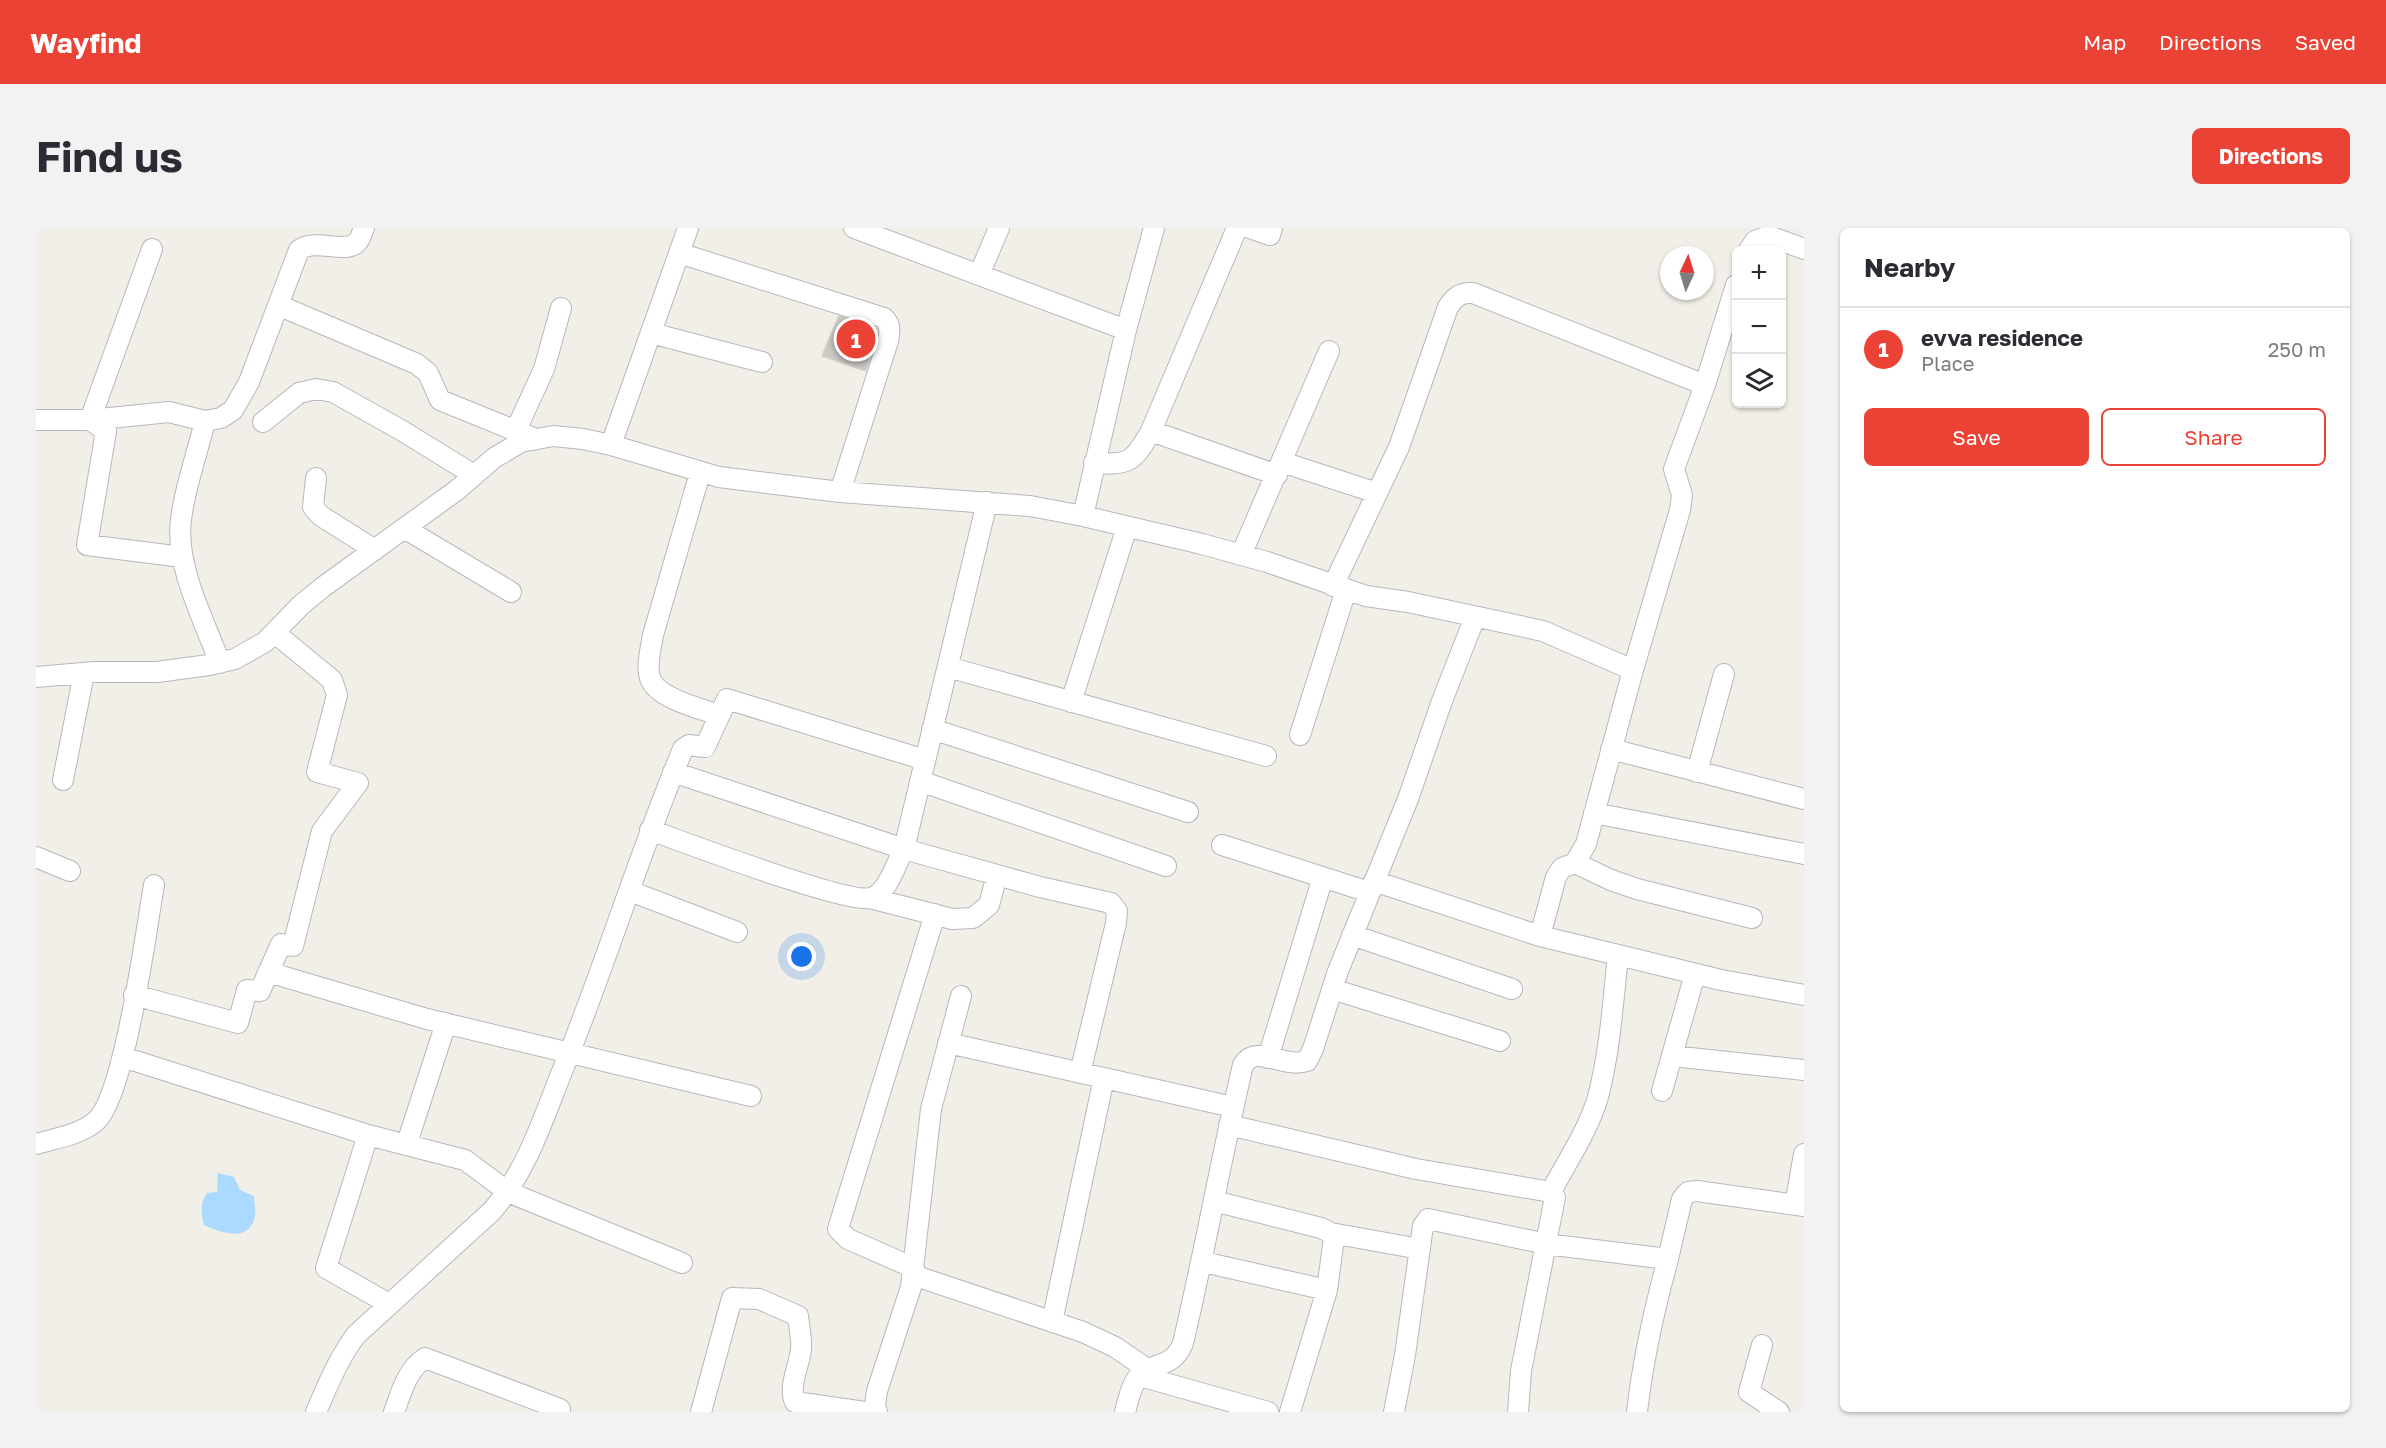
<!DOCTYPE html>
<meta charset="utf-8">
<style>
:root{--surface:#fff;--page:#f2f2f3;--text:#2b2b33;--muted:#7c7c81;--line:#e1e1e2;--accent:#ea4335}
body{margin:0;font-family:"Golos Text",sans-serif;background:var(--page);color:var(--text)}
.controls{position:absolute;right:18px;top:18px;display:grid;overflow:hidden;border-radius:9px;box-shadow:0 2px 4px #0004}
.controls button{width:54px;height:54px;display:grid;place-items:center;padding:0;border:0;border-bottom:2px solid var(--line);background:var(--surface);color:var(--text);font:30px sans-serif}
.compass{position:absolute;left:1624px;top:18px;width:54px;height:54px;border-radius:50%;background:var(--surface);box-shadow:0 2px 4px #0004;rotate:4deg}
.you{position:absolute;left:766px;top:729px;width:21px;height:21px;margin:-15px;border:4px solid #fff;border-radius:50%;background:#1a73e8;box-shadow:0 0 0 9px #1a73e833}
.badge{display:grid;place-items:center;width:39px;height:39px;border-radius:50%;background:var(--accent);color:#fff;font-size:20px;font-weight:700}
.pin{position:absolute;translate:-50% -50%;border:3px solid #fff;box-shadow:0 2px 6px #0006}
.list{margin:0;padding:0;list-style:none}
h2{display:flex;justify-content:space-between;align-items:center;height:78px;margin:0;padding:0 24px;font-size:26px}
h2 small{font-size:20px;font-weight:400;color:var(--muted)}
.list li{display:grid;grid-template-columns:39px 1fr auto;gap:18px;align-items:center;box-sizing:border-box;height:84px;padding:0 24px;border-top:2px solid var(--line)}
.list b{display:block;font-size:22px;white-space:nowrap}
.list p{margin:0;font-size:20px;white-space:nowrap;color:var(--muted)}
.list em{font-size:20px;font-style:normal;color:var(--muted)}
.actions{display:flex;gap:12px;padding:18px 24px}
.actions a{flex:1;padding:14px 0;border:2px solid var(--accent);border-radius:9px;text-align:center;font-size:21px;color:var(--accent)}
.actions .main{background:var(--accent);color:#fff}
.icon{flex:none;width:33px;height:33px;fill:none;stroke:currentColor;stroke-width:2;stroke-linecap:round;stroke-linejoin:round}
.map{position:relative;flex:none;width:1768px;height:1184px;overflow:hidden;border-radius:9px}
header{display:flex;align-items:center;gap:36px;box-sizing:border-box;height:84px;padding:0 30px;background:var(--accent);color:#fff}
header strong{font-size:28px}
nav{display:flex;gap:33px;margin-inline-start:auto;font-size:21px}
.intro{display:flex;align-items:center;justify-content:space-between;box-sizing:border-box;height:144px;padding:0 36px}
h1{margin:0;font-size:42px}
.button{padding:15px 27px;border-radius:9px;background:var(--accent);color:#fff;font-size:21px;font-weight:700}
main{display:flex;gap:36px;padding:0 36px}
aside{flex:1;background:var(--surface);border-radius:9px;box-shadow:0 2px 4px #0004}
.map>svg:first-child{display:block}
.water{fill:#aadaff}
.building{fill:#cccac5;stroke:#d6d1c6;stroke-width:1.5}
.lines{fill:none;stroke-linecap:round;stroke-linejoin:round}
.minor-casing{stroke:#b5b8bc;stroke-width:22}
.minor{stroke:#fff;stroke-width:20}
</style>
<header>
<strong>Wayfind</strong>
<nav><a>Map</a><a>Directions</a><a>Saved</a></nav>
</header>
<div class="intro"><h1>Find us</h1><a class="button">Directions</a></div>
<main>
<div class="map">
<svg width="1768" height="1184" viewBox="0 0 1768 1184">
<rect width="100%" height="100%" fill="#f1efe8"/>
<path class="water" d="M 182,945 L 198,949 L 204,962 L 218,968 C 218,974 220,982 219,988 C 214,1015 185,1005 168,997 C 165,985 164,975 171,965 L 181,964 Z"/>
<path class="building" d="M 803,88 L 841,101 L 840,110 L 830,143 L 786,128 Z"/>
<g class="lines">
<defs>
<path id="minor" d="M 818,0 L 1090,102
M 1214,0 L 1234,7 L 1236,0
M 116,21 L 54,192 L 70,203 L 51,317 L 146,329
M 1713,22 L 1719,13 L 1733,8 L 1768,21
M 643,25 L 848,90 C 855,97 854,103 852,113 L 804,264
M 943,47 L 963,0
M 242,77 L 381,136 L 392,145 L 404,172 L 500,211
M 615,105 L 726,134
M 0,192 L 54,192 L 133,184 L 169,193 L 185,190 L 197,182 L 213,154 L 263,22 C 281,9 311,28 322,13 C 325,10 326,4 328,0
M 169,193 C 162,223 148,262 145,292 C 139,338 168,392 184,435
M 227,194 L 263,165 L 280,161 L 297,164 L 365,202 L 438,247
M 480,202 L 508,141 L 525,80
M 1115,203 L 1241,247
M 575,217 L 652,0
M 1246,234 L 1341,265
M 1058,235 C 1093,237 1097,235 1115,203 L 1201,0
M 664,245 L 617,407 C 615,420 610,437 614,450 C 620,470 665,481 683,487
M 280,250 L 277,279 L 285,288 L 339,322
M 1047,288 L 1090,102 L 1118,0
M 368,300 L 475,364
M 1205,327 L 1293,123
M 1297,358 L 1363,219 L 1412,79 C 1419,69 1424,64 1437,65 L 1669,157
M 912,439 L 1230,528
M 0,449 L 58,444 L 121,444 L 173,437 L 199,431 L 229,414 L 265,377 L 287,359 L 421,262 L 458,230 L 485,214 L 517,208 L 547,211 L 575,217 L 683,249 L 804,264 L 994,278 L 1047,288 L 1166,316 L 1231,334 L 1330,368 L 1372,374 L 1507,403 L 1597,442 L 1644,282 L 1646,267 L 1638,241 L 1669,157 L 1700,57
M 1035,474 L 1091,299
M 896,501 L 1152,584
M 1264,507 L 1310,362
M 1575,521 L 1768,571
M 637,544 L 868,621 L 1004,659 L 1075,675 L 1081,683 L 1080,695 L 1044,845
M 1661,544 L 1688,446
M 27,552 L 48,445
M 884,553 L 1130,638
M 1558,585 L 1768,626
M 614,602 C 648,614 810,676 835,670 C 852,665 860,635 868,621 L 951,274
M 1186,617 L 1333,664
M 0,629 L 34,643
M 1539,635 L 1575,652 L 1601,661 L 1716,690
M 1338,653 L 1504,708 L 1685,752 L 1768,767
M 594,663 L 701,704
M 834,670 L 916,691 L 937,690 L 953,677 L 961,647
M 1316,707 L 1476,761
M 1504,708 L 1520,649 L 1526,640 L 1539,635 L 1550,616 L 1597,442
M 232,744 L 391,791 L 715,868
M 1296,761 L 1464,813
M 98,767 L 202,795 L 211,762 L 224,763 L 245,716 L 257,718 L 286,603 L 322,555 L 281,544 L 301,467 L 296,452 L 239,405
M 912,815 L 1197,879
M 1636,828 L 1768,842
M 87,829 L 332,907 L 429,932 L 472,964 L 646,1035
M 1232,830 L 1287,649
M 1626,863 L 1659,746
M 1193,897 L 1380,941 L 1515,964 L 1519,969 L 1485,1143 L 1482,1184
M 332,907 L 290,1040 L 353,1076
M 371,915 L 410,795
M 0,916 C 20,910 44,907 60,893 C 89,867 110,702 118,657
M 1515,964 C 1531,933 1552,903 1562,869 C 1574,823 1577,775 1582,727
M 1759,977 L 1768,926
M 1295,1005 L 1384,1021
M 1632,1031 L 1646,971 L 1652,964 L 1661,963 L 1768,978
M 1167,1034 L 1291,1062 L 1298,1010 L 1295,1005 L 1285,1000 L 1178,973
M 878,1040 L 812,1011 L 802,1001 L 899,686
M 877,1047 L 1047,1104 L 1079,1119 L 1114,1143
M 1016,1094 L 1068,850
M 1726,1117 L 1713,1164 L 1743,1184
M 1104,1148 L 1232,1184
M 280,1184 C 292,1157 302,1131 320,1107 L 456,983 C 490,944 506,894 525,846 C 569,739 602,628 647,521 L 653,517 L 669,519 L 691,471 L 889,532
M 358,1184 C 366,1163 370,1143 389,1130 L 524,1181 L 522,1184
M 665,1184 L 696,1070 L 723,1071 L 762,1088 C 763,1099 766,1111 765,1122 C 763,1138 752,1159 759,1174 L 829,1184
M 841,1184 L 839,1177 L 841,1163 L 875,1059 L 895,881 L 925,768
M 1089,1184 C 1092,1173 1095,1157 1103,1148 C 1118,1133 1137,1141 1147,1115 C 1169,1023 1185,930 1207,837 C 1220,815 1247,841 1271,833 L 1277,821 L 1302,743 L 1372,571 L 1406,473 L 1439,389
M 1254,1184 L 1291,1062
M 1358,1184 L 1369,1127 L 1387,998 L 1392,991 L 1510,1016 L 1632,1031 C 1618,1082 1607,1131 1601,1184"/>
</defs>
<use href="#minor" class="minor-casing"/>
<use href="#minor" class="minor"/>
</g>
</svg>
<div class="controls">
<button>+</button>
<button>−</button>
<button><svg class="icon" aria-label="layers" viewBox="0 0 24 24"><path d="M12 4l9 5-9 5-9-5zM3 14l9 5 9-5"/></svg></button>
</div>
<svg class="compass" viewBox="-18 -18 36 36"><path d="M0-13l5 13h-10z" fill="#e53935"/><path d="M0 13l5-13h-10z" fill="#7c7c81"/></svg>
<div class="you"></div>
<div class="pin badge" style="left:820px;top:111px">1</div>
</div>
<aside>
<h2>Nearby<small></small></h2>
<ul class="list">
<li><span class="badge">1</span><div><b>evva residence</b><p>Place</p></div><em>250 m</em></li>
</ul>
<div class="actions"><a class="main">Save</a><a>Share</a></div>
</aside>
</main>
